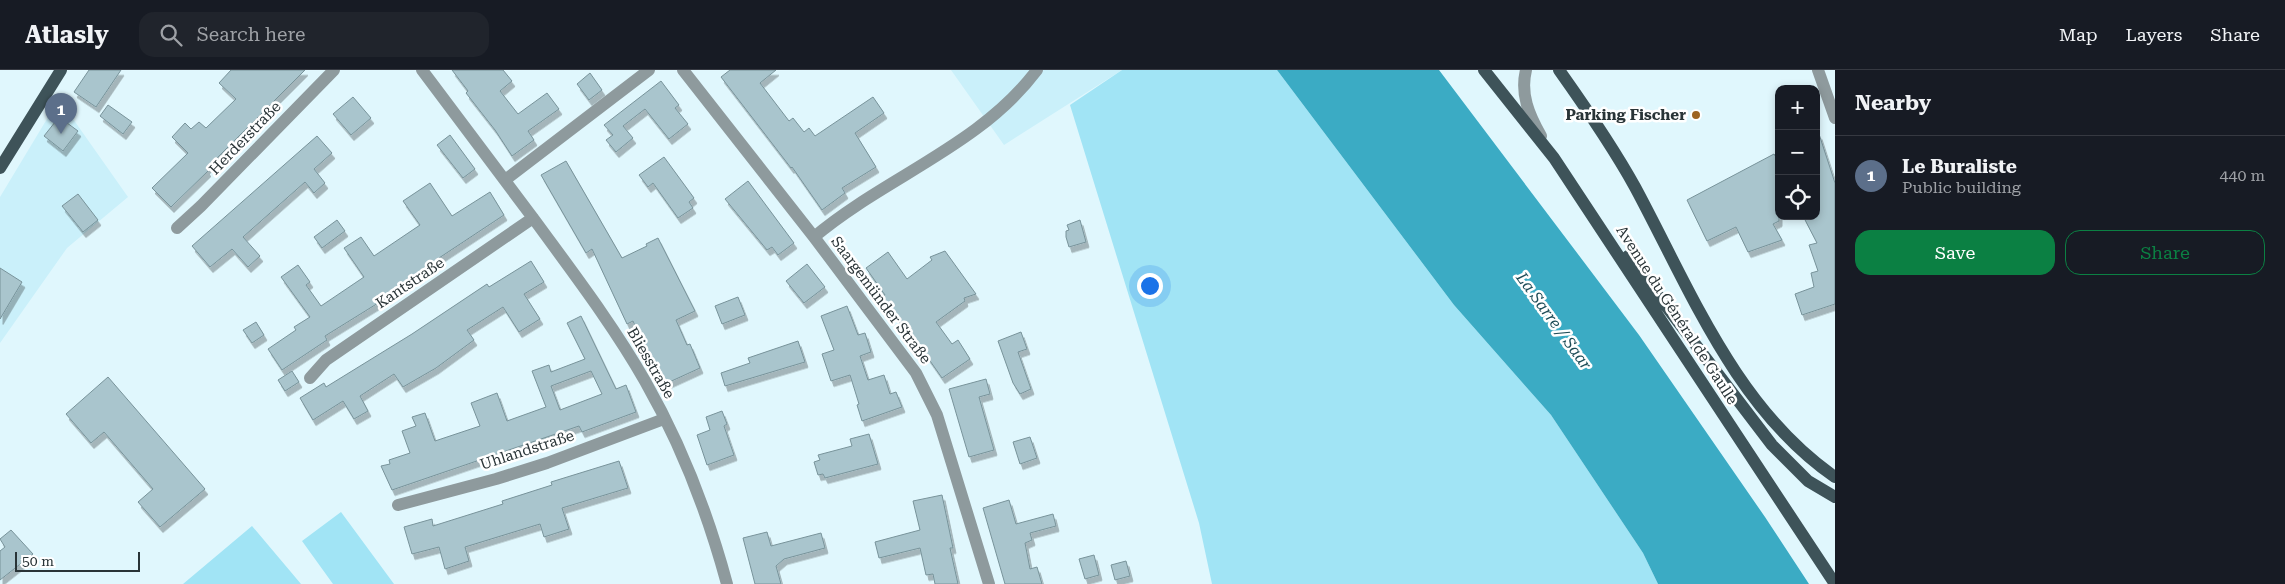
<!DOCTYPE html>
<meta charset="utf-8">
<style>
:root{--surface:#171b24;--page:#20242c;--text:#f1f3f6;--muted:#9ea1a6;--line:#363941;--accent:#0b8043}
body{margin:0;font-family:"Roboto Serif",serif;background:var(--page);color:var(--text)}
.controls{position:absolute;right:15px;top:15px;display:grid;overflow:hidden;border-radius:10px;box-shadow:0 2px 8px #0003}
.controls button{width:45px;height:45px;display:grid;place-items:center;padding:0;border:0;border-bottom:1px solid var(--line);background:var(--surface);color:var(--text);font:25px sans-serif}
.scale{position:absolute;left:15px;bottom:12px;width:125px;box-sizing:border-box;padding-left:5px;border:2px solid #293437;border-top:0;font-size:14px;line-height:18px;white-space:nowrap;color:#293437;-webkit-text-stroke:4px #fff;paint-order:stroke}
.you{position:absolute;left:1149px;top:215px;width:18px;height:18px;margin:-12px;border:4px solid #fff;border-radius:50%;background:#1a73e8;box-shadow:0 0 0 8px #1a73e833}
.badge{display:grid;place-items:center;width:32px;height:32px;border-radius:50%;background:var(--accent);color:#fff;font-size:16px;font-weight:700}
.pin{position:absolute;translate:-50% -41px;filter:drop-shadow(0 1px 2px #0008)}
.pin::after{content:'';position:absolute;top:26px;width:18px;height:15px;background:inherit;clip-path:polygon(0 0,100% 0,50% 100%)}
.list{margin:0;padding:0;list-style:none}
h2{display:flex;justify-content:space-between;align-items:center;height:65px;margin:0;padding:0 20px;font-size:21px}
h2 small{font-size:16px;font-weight:400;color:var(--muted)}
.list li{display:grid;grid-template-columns:32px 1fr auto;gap:15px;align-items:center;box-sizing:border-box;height:80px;padding:0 20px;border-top:1px solid var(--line)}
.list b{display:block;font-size:19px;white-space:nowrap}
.list p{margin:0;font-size:16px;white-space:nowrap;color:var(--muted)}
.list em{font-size:16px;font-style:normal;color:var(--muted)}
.actions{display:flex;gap:10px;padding:15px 20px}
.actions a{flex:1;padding:11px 0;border:1px solid var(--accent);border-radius:15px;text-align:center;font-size:18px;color:var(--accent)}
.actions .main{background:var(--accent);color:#fff}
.icon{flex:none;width:28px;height:28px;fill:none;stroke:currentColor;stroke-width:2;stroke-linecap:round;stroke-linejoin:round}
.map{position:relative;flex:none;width:1835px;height:514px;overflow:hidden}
header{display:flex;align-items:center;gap:30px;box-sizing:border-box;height:70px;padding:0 25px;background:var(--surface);border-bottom:1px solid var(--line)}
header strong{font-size:24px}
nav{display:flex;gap:28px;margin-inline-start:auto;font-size:18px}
.search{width:350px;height:45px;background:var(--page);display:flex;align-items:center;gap:12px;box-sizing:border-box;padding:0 18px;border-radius:15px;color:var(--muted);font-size:19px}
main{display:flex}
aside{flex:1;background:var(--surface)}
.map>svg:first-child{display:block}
.built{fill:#caf0fa}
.green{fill:#a1e4f5}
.water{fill:#3babc4}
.building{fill:#a9c5cd;stroke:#78939a;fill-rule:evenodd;filter:url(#shadow)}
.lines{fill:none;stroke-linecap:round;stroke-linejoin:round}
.minor{stroke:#8e9a9d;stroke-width:12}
.major{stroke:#3e5359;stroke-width:12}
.poi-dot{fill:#9d6422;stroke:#fff;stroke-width:2}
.labels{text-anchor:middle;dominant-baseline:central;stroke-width:5;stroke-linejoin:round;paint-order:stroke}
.poi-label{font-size:15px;font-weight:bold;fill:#293437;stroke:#fff;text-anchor:end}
.street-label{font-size:15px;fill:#293437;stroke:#fff}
.water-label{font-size:16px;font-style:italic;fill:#1d4c57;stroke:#fff}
</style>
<header>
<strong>Atlasly</strong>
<div class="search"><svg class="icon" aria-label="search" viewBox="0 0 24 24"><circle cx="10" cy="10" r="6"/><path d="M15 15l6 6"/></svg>Search here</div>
<nav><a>Map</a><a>Layers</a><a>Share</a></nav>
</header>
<main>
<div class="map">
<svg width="1835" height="514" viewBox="0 0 1835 514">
<defs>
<filter id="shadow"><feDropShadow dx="3" dy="5.5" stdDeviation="0" flood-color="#0004"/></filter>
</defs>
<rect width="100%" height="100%" fill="#e0f7fd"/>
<path class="built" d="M 951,0 L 1122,0 L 1004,75 Z
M 59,29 L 128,127 L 67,178 L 0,273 L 0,127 Z"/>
<path class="green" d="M 1122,0 L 1277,0 L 1454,235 L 1551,345 L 1643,483 L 1658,514 L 1212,514 L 1199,453 L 1070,35 Z
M 341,442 L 394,514 L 333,514 L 302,471 Z
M 252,456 L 301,514 L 183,514 Z"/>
<path class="water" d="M 1277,0 L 1439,0 L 1639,265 L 1765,447 L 1809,514 L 1658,514 L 1643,483 L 1551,345 L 1454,235 Z"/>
<path class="building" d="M 89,0 L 121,0 L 96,37 L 74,22 Z
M 231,0 L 305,0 L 206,99 L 208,101 L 171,137 L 152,118 L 188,83 L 172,67 L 185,53 L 191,59 L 199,52 L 206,58 L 236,29 L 219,13 Z
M 452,0 L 503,0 L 512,11 L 500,21 L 518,44 L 547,23 L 559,39 L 528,61 L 534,70 L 512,86 L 495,60 L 466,23 L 468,21 Z
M 730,0 L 776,0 L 760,13 L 789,51 L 793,48 L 804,62 L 809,58 L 815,66 L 873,27 L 884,43 L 855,63 L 876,97 L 842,118 L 845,123 L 822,140 L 792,97 L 791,98 L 721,7 Z
M 590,3 L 602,20 L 589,30 L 577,14 Z
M 661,11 L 679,35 L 675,38 L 688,54 L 669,69 L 645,39 L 623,56 L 633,68 L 616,82 L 606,70 L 613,65 L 604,55 Z
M 353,27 L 371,48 L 351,65 L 333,44 Z
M 108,35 L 132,52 L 123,64 L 100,46 Z
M 59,47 L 78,61 L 63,81 L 44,66 Z
M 1816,64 L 1819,64 L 1835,113 L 1835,234 L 1802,245 L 1795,224 L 1814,217 L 1811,203 L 1818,201 L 1809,175 L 1817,173 L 1803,146 L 1816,146 Z
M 450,65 L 475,99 L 463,108 L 437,75 Z
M 317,66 L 332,83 L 314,99 L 325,113 L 314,123 L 305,112 L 243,167 L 260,186 L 248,197 L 232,179 L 210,197 L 192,176 Z
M 1774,84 L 1779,92 L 1779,151 L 1773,154 L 1782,170 L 1748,182 L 1736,157 L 1707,171 L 1687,130 Z
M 664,87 L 694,128 L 689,132 L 693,138 L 678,148 L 653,113 L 648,117 L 639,105 Z
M 566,91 L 622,188 L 647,176 L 646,174 L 658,168 L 695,241 L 676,250 L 687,275 L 690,274 L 700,298 L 665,314 L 654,289 L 650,291 L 633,251 L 627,254 L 592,179 L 586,183 L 541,105 Z
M 748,111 L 794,173 L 778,185 L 772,177 L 767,180 L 725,129 Z
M 430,113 L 452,146 L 490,122 L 504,145 L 439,188 L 440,189 L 383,230 L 325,266 L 327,270 L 282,300 L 268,279 L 296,260 L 294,257 L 310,247 L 281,207 L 298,195 L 310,212 L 306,215 L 321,236 L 364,207 L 344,178 L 361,167 L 374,186 L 420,155 L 403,131 Z
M 78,124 L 98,150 L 83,162 L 62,136 Z
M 337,150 L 345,161 L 322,178 L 314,167 Z
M 1080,150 L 1086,172 L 1069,177 L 1066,167 L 1066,161 L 1069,160 L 1067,155 Z
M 945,181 L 976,224 L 964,228 L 965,231 L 936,252 L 952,274 L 958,270 L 970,289 L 942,308 L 914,268 L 912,269 L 882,227 L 885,225 L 866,198 L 888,182 L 907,209 L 932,190 L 930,187 Z
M 531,191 L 544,212 L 524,224 L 540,249 L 519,262 L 503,237 L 467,260 L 474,270 L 436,298 L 403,317 L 394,304 L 360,326 L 368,341 L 354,349 L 343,331 L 313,350 L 300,328 L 324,313 L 326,317 L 412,264 L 487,214 L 489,217 Z
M 807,194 L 825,217 L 804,233 L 786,211 Z
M 0,198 L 22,212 L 0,249 Z
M 738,227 L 745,245 L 722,254 L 715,236 Z
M 847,236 L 858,265 L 865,263 L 871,282 L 860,286 L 868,310 L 884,305 L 890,324 L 896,322 L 902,337 L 862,351 L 857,335 L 859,334 L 850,305 L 831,311 L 822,284 L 834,280 L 821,246 Z
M 581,246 L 616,319 L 626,315 L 636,342 L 582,362 L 579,356 L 392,420 L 381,396 L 390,394 L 389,390 L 410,383 L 402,361 L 416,356 L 412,347 L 425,343 L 435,371 L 480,356 L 471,333 L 497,323 L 507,351 L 546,337 L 532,301 L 549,295 L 551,302 L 585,289 L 567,253 ZM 591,301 L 602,324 L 560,340 L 551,316 Z
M 256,252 L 264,265 L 252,273 L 243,260 Z
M 1021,262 L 1027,279 L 1018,282 L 1031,319 L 1020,324 L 1013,313 L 998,271 Z
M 798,271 L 805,292 L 725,316 L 721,303 L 750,293 L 748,288 Z
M 292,301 L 299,312 L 285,321 L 278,310 Z
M 108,307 L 205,419 L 160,457 L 138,432 L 153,419 L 104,362 L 91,373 L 66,344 Z
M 986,309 L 990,324 L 979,327 L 994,380 L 969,387 L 949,319 Z
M 722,341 L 727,354 L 724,356 L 734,385 L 707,395 L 697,365 L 710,360 L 706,347 Z
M 869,364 L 878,394 L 825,408 L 823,404 L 818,405 L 814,392 L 820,390 L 818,385 L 852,376 L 850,369 Z
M 1030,367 L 1037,388 L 1020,394 L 1013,372 Z
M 619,391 L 628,418 L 562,438 L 569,459 L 544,467 L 540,454 L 465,477 L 469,491 L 445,499 L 439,477 L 412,484 L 404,457 L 432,449 L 433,456 L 503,434 L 502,431 L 552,415 L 551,412 Z
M 942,425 L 953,478 L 950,478 L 958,514 L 935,514 L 933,504 L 926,505 L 920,478 L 879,488 L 875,472 L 920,460 L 913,431 Z
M 1009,430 L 1016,454 L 1053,444 L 1056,456 L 1030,463 L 1032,470 L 1025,473 L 1030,499 L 1037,497 L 1042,514 L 1005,514 L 983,438 Z
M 11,460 L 33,484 L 0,510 L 0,481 L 5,477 L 0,469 Z
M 767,462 L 771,476 L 821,463 L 825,478 L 784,489 L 776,496 L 781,514 L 755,514 L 743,468 Z
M 1094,485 L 1099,505 L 1085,509 L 1079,489 Z
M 1126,491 L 1130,506 L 1115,510 L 1111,495 Z"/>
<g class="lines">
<path class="minor" d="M 422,0 C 460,50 498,101 536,152 C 574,204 613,255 645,311 C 681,374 708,444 727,514
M 683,0 L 814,167 L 916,303 L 937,345 L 989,514
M 1526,0 C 1520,24 1529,45 1541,66
M 1818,0 L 1835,48
M 505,110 L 649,0
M 177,158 L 201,136 L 334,0
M 814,167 C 885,107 980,76 1037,0
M 310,308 L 326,290 L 533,148
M 398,435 L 496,409 L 547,393 L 664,349"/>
<path class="major" d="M 1484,0 L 1554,88 L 1835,514
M 1559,0 C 1586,38 1613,77 1635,117 C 1690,219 1736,339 1835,407
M 0,98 L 61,0
M 1628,186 L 1772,375 L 1808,411 L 1835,427"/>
</g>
<circle class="poi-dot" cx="1696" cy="45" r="5"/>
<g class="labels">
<g class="poi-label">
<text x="1686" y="45">Parking Fischer</text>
</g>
<g class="street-label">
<text transform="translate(245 68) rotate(-46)">Herderstraße</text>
<text transform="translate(410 213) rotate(-34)">Kantstraße</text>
<text transform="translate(881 230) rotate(53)">Saargemünder Straße</text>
<text transform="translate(1677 245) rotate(57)">Avenue du Général de Gaulle</text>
<text transform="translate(651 293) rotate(60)">Bliesstraße</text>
<text transform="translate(527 380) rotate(-18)">Uhlandstraße</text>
</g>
<g class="water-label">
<text transform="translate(1554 251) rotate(54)">La Sarre / Saar</text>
</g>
</g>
</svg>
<div class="controls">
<button>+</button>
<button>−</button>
<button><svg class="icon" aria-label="locate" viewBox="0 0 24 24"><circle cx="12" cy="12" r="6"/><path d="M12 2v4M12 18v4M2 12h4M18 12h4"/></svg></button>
</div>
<div class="scale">50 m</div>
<div class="you"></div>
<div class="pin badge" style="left:61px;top:64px;background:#5c6f8a">1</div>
</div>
<aside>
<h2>Nearby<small></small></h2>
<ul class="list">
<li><span class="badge" style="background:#5c6f8a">1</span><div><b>Le Buraliste</b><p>Public building</p></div><em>440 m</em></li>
</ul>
<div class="actions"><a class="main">Save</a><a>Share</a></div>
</aside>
</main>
